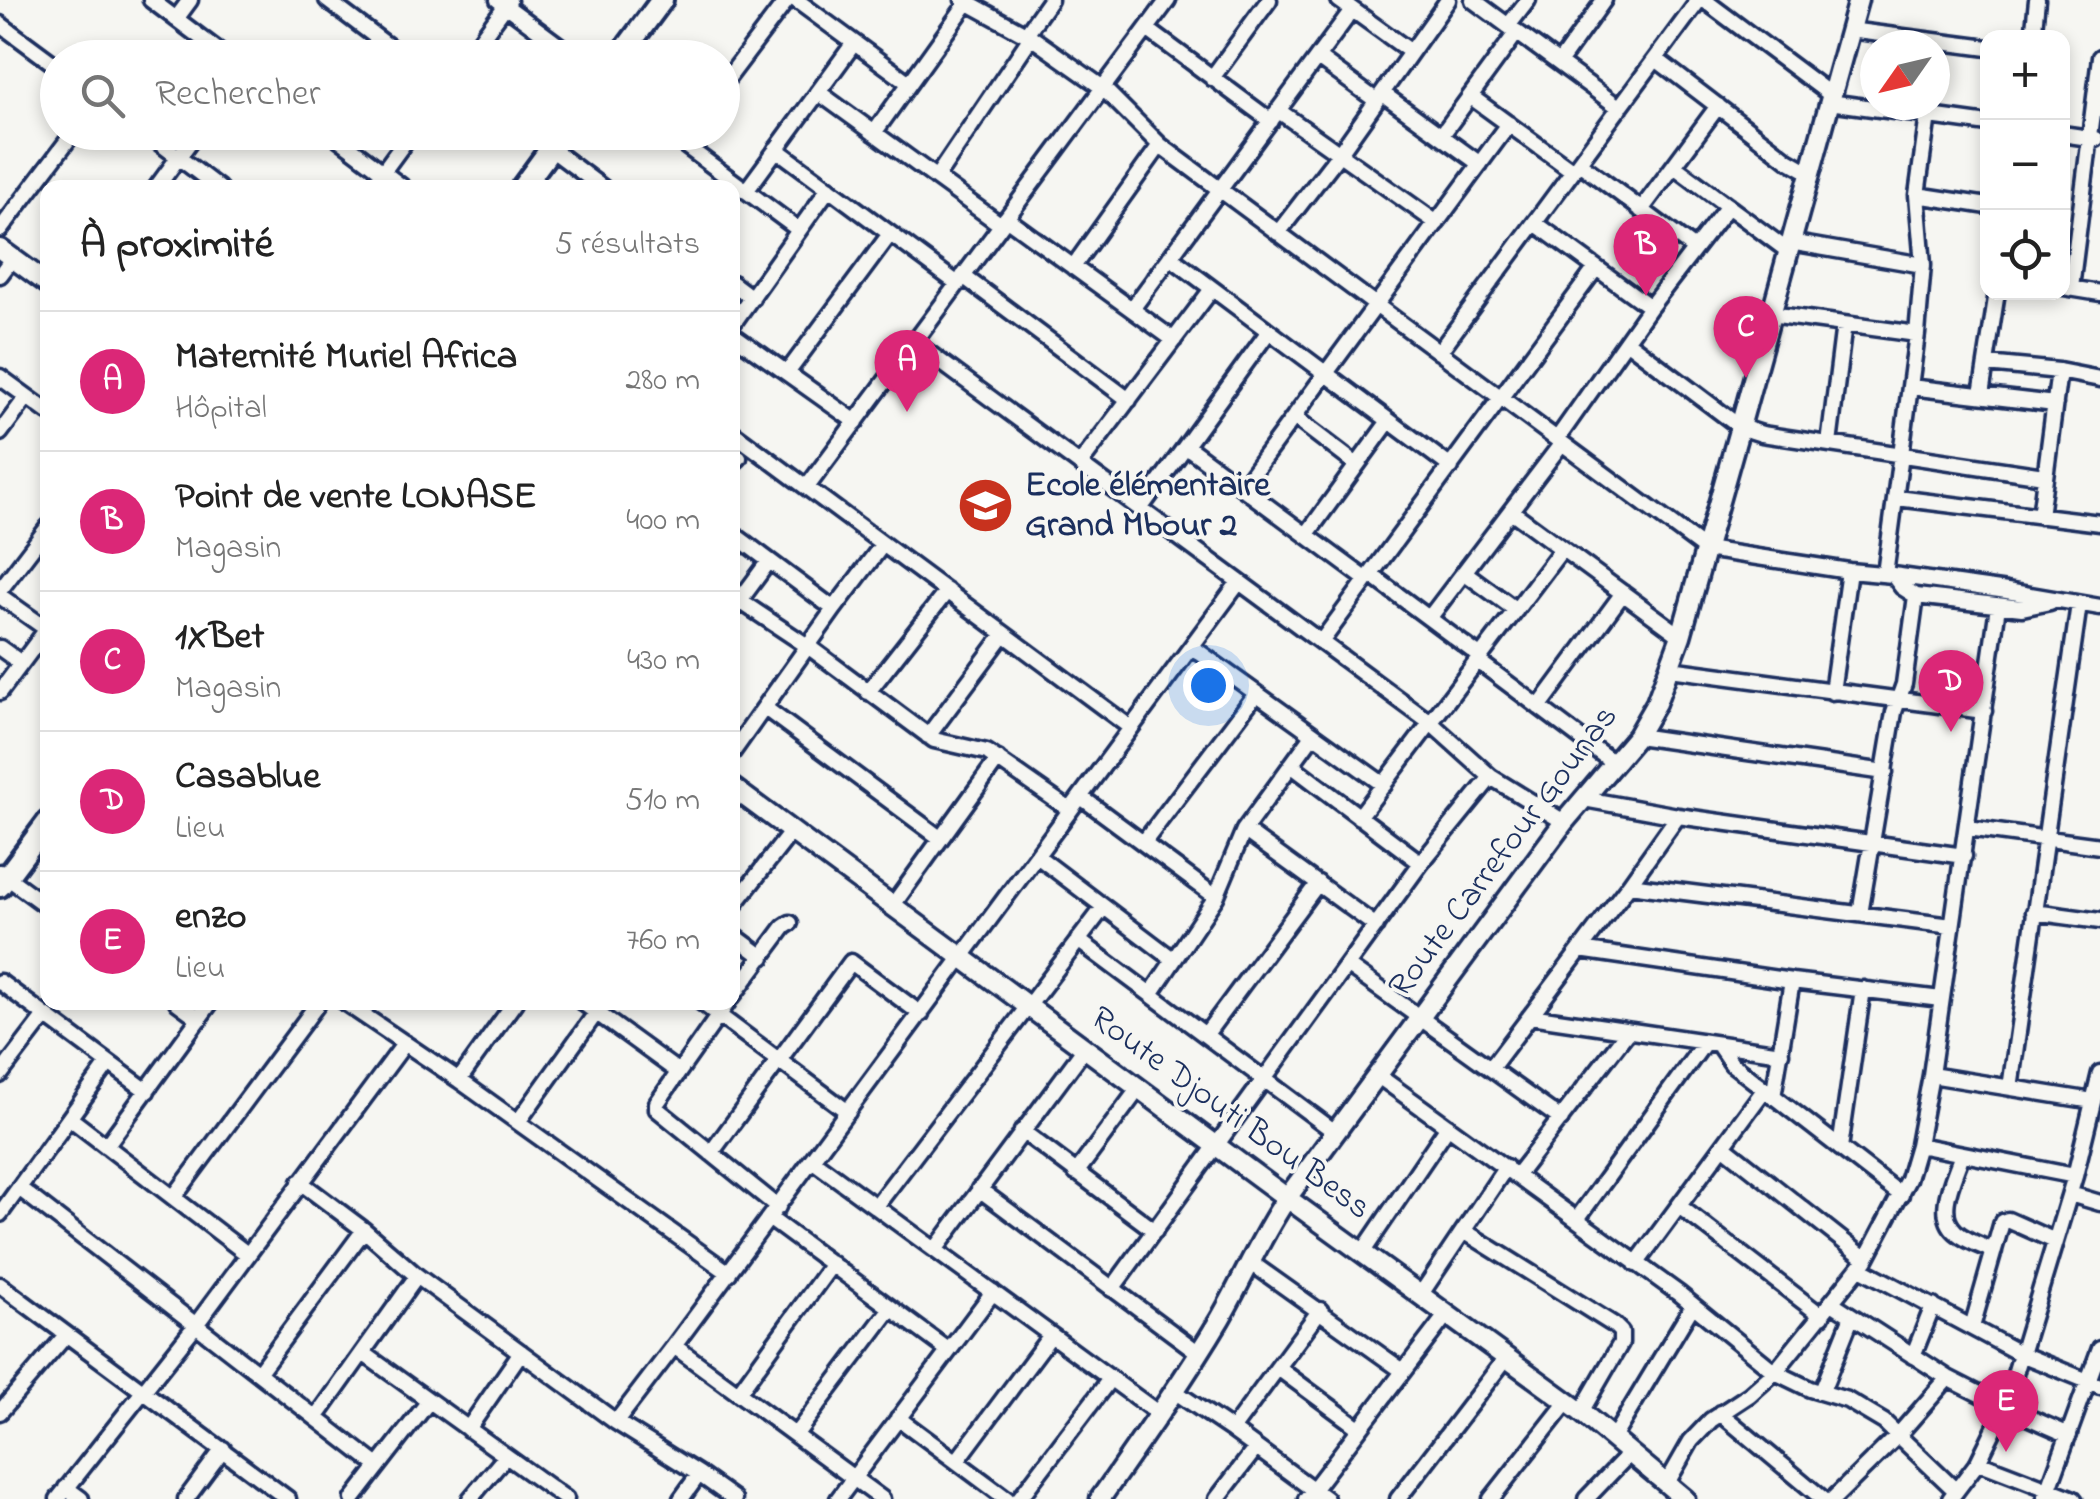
<!DOCTYPE html>
<html lang="fr">
<meta charset="utf-8">
<style>
:root{--surface:#fff;--page:#f2f2f2;--text:#222;--muted:#767676;--line:#e0e0e0;--accent:#db2777}
body{margin:0;font-family:"Indie Flower",sans-serif;background:var(--page);color:var(--text)}
.controls{position:absolute;right:30px;top:30px;display:grid;overflow:hidden;border-radius:20px;box-shadow:0 5px 15px #0003}
.controls button{width:90px;height:90px;display:grid;place-items:center;padding:0;border:0;border-bottom:2px solid var(--line);background:var(--surface);color:var(--text);font:50px sans-serif}
.compass{position:absolute;left:1860px;top:30px;width:90px;height:90px;border-radius:50%;background:var(--surface);box-shadow:0 5px 15px #0003;rotate:236deg}
.you{position:absolute;left:1208px;top:685px;width:35px;height:35px;margin:-25px;border:8px solid #fff;border-radius:50%;background:#1a73e8;box-shadow:0 0 0 15px #1a73e833}
.badge{display:grid;place-items:center;width:65px;height:65px;border-radius:50%;background:var(--accent);color:#fff;font-size:32px;font-weight:700}
.pin{position:absolute;translate:-50% -82px;filter:drop-shadow(0 2px 5px #0008)}
.pin::after{content:'';position:absolute;top:52px;width:35px;height:30px;background:inherit;clip-path:polygon(0 0,100% 0,50% 100%)}
.list{margin:0;padding:0;list-style:none}
h2{display:flex;justify-content:space-between;align-items:center;height:130px;margin:0;padding:0 40px;font-size:42px}
h2 small{font-size:32px;font-weight:400;color:var(--muted)}
.list li{display:grid;grid-template-columns:65px 1fr auto;gap:30px;align-items:center;box-sizing:border-box;height:140px;padding:0 40px;border-top:2px solid var(--line)}
.list b{display:block;font-size:38px;white-space:nowrap}
.list p{margin:0;font-size:32px;white-space:nowrap;color:var(--muted)}
.list em{font-size:32px;font-style:normal;color:var(--muted)}
.icon{flex:none;width:55px;height:55px;fill:none;stroke:currentColor;stroke-width:2;stroke-linecap:round;stroke-linejoin:round}
.map{position:relative;flex:none;width:2100px;height:1499px;overflow:hidden}
.search{position:absolute;background:var(--surface);box-shadow:0 5px 15px #0003;left:40px;top:40px;width:700px;height:110px;display:flex;align-items:center;gap:25px;box-sizing:border-box;padding:0 35px;border-radius:55px;color:var(--muted);font-size:38px}
.panel{position:absolute;background:var(--surface);box-shadow:0 5px 15px #0003;left:40px;top:180px;width:700px;height:830px;border-radius:20px}
.map>svg:first-child{display:block}
.lines{fill:none;stroke-linecap:round;stroke-linejoin:round}
.minor-casing{stroke:#1b2f5e;stroke-width:21}
.major-casing{stroke:#1b2f5e;stroke-width:25}
.highway-casing{stroke:#1b2f5e;stroke-width:28}
.minor{stroke:#f6f6f2;stroke-width:14}
.major{stroke:#f6f6f2;stroke-width:18}
.highway{stroke:#f6f6f2;stroke-width:20}
.labels{text-anchor:middle;dominant-baseline:central;stroke-width:8;stroke-linejoin:round;paint-order:stroke}
.poi-label{font-size:35px;font-weight:bold;fill:#1b2f5e;stroke:#f6f6f2;text-anchor:start}
.street-label{font-size:35px;fill:#1b2f5e;stroke:#f6f6f2}
</style>
<div class="map">
<svg width="2100" height="1499" viewBox="0 0 2100 1499">
<rect width="100%" height="100%" fill="#f6f6f2"/>
<filter id="ink" filterUnits="userSpaceOnUse"><feTurbulence type="fractalNoise" baseFrequency=".01" numOctaves="2"/><feDisplacementMap in="SourceGraphic" scale="20" xChannelSelector="R" yChannelSelector="G"/><feConvolveMatrix kernelMatrix="1 2 1 2 8 2 1 2 1" color-interpolation-filters="sRGB"/></filter>
<g filter="url(#ink)">
<g class="lines">
<defs>
<path id="minor" d="M 151,0 L 228,58
M 327,0 L 404,58
M 498,0 L 576,58
M 796,0 L 909,83
M 963,0 L 1031,37 L 1103,88 L 1160,145 L 1705,549 L 1849,571 L 1893,575 L 2007,591 L 2100,607
M 1339,0 L 1411,52
M 1473,0 L 1620,108
M 1704,0 L 1831,95
M 176,19 L 190,0
M 0,24 L 58,67
M 1508,26 L 1528,0
M 1147,29 L 1271,121
M 1849,30 L 1988,48
M 1026,34 L 1050,0
M 2033,38 L 2037,0
M 467,58 L 509,1
M 1318,58 L 1377,101
M 1656,59 L 1788,160 L 1809,172
M 1559,63 L 1604,0
M 1212,78 L 1269,0
M 722,86 L 787,0
M 818,92 L 1001,225
M 1382,93 L 1480,164
M 1470,96 L 1573,171
M 1829,102 L 1988,124
M 1279,111 L 1437,223
M 145,132 L 219,188
M 330,132 L 404,188
M 667,132 L 799,230
M 874,133 L 967,3
M 2062,134 L 2096,139
M 1441,136 L 1517,32
M 551,149 L 603,188
M 776,149 L 958,284
M 1579,163 L 1694,249
M 1674,166 L 1788,251
M 936,178 L 1031,37
M 156,188 L 197,132
M 371,188 L 412,132
M 746,191 L 854,43
M 1917,195 L 1988,206
M 1641,210 L 1718,106
M 1006,218 L 1174,340
M 1535,223 L 1650,307
M 0,230 L 74,132
M 1278,233 L 1339,154 L 1448,0
M 1790,242 L 1923,265
M 1170,257 L 1451,467
M 1073,267 L 1160,145
M 0,275 L 12,259
M 963,276 L 1129,400
M 732,283 L 752,298
M 2063,287 L 2100,293
M 2071,288 L 2100,57
M 1132,309 L 1352,10
M 1770,314 L 1917,334
M 732,325 L 829,188
M 732,334 L 856,422
M 1626,341 L 1740,427 L 1762,434 L 2044,476
M 914,342 L 1432,724 L 1491,777 L 1564,822
M 1439,352 L 1699,0
M 1987,364 L 2059,371 L 2100,379
M 787,373 L 890,234
M 0,377 L 48,412
M 1910,387 L 2055,404
M 1981,395 L 1997,292
M 1294,417 L 1357,465
M 732,432 L 1131,728
M 0,433 L 27,397
M 1557,439 L 1650,307 L 1728,206
M 1829,444 L 1844,324
M 1186,446 L 1367,580
M 732,464 L 739,458
M 1080,464 L 1212,289
M 1243,486 L 1509,124
M 807,487 L 1168,0
M 1897,498 L 2100,523
M 1140,509 L 1269,331
M 1511,511 L 1681,636
M 2040,516 L 2059,371
M 732,533 L 834,609
M 1307,534 L 1389,421
M 1464,572 L 1516,610
M 1885,574 L 1917,334 L 1923,265 L 1917,195 L 1928,115
M 1371,575 L 1481,657
M 1893,575 L 1902,587 L 1916,596 L 2022,608 L 2050,602
M 0,590 L 48,527
M 0,596 L 48,630
M 740,601 L 809,647 L 934,740 L 987,752 L 1070,810
M 732,611 L 769,561
M 1430,617 L 1562,443
M 1321,642 L 1596,268
M 1192,647 L 1384,785
M 0,648 L 21,663
M 1478,661 L 1615,764
M 1670,669 L 1984,711
M 0,692 L 47,629
M 868,692 L 947,591
M 1832,692 L 1849,571
M 1539,707 L 1623,593
M 765,708 L 940,838
M 928,736 L 1004,634
M 1637,736 L 1885,772
M 732,753 L 834,609 L 883,544
M 1291,765 L 1421,863
M 1081,797 L 1216,897
M 1584,799 L 1678,816 L 1964,856
M 1359,817 L 1562,549
M 1968,828 L 2100,846
M 1244,830 L 1376,926
M 1144,842 L 1256,694
M 1037,856 L 1174,960
M 0,872 L 48,907
M 1629,885 L 1952,926
M 893,905 L 998,759
M 732,908 L 792,831
M 2034,912 L 2100,921
M 1860,914 L 1894,712 L 1904,684 L 1916,596
M 732,934 L 763,957
M 1078,940 L 1335,1132
M 1580,950 L 1792,981 L 1941,999
M 1348,966 L 1561,1119
M 0,982 L 147,1091
M 1151,994 L 1216,897 L 1244,830 L 1313,735
M 732,997 L 784,927 L 790,923
M 177,1002 L 200,1019
M 344,1002 L 459,1080 L 729,1273
M 582,1002 L 677,1071
M 701,1002 L 848,1112
M 728,1002 L 657,1103 L 657,1109 L 778,1207
M 1530,1016 L 1781,1053
M 1206,1034 L 1318,883
M 1718,1044 L 1732,1064 L 1901,1195
M 1491,1068 L 1629,885 L 1678,816
M 0,1075 L 45,1016
M 1377,1075 L 1678,1293 L 1775,1372 L 1810,1389 L 1847,1400 L 1884,1422 L 1956,1491
M 1931,1075 L 2093,1101
M 459,1080 L 515,1002
M 2010,1088 L 2079,604
M 1773,1097 L 1792,981
M 71,1119 L 247,1254
M 518,1122 L 596,1013
M 1022,1131 L 1155,1231
M 1918,1145 L 2075,1176
M 106,1146 L 211,1002
M 1723,1146 L 1866,1259
M 1840,1148 L 1863,989
M 711,1153 L 851,962 L 921,1014
M 1962,1154 C 1955,1176 1934,1213 1956,1232 C 1966,1241 1982,1246 1994,1251
M 812,1160 L 1159,1414
M 1076,1173 L 1139,1088
M 1517,1175 L 1628,1031
M 300,1182 L 364,1230 L 417,1276 L 616,1422 L 699,1474 L 734,1499
M 19,1188 L 378,1466
M 979,1189 L 1199,1353
M 2070,1194 L 2100,1203
M 174,1197 L 319,1002
M 876,1206 L 1103,908
M 1679,1206 L 1822,1316
M 0,1214 L 109,1063
M 769,1218 L 948,1350
M 1577,1219 L 1705,1042
M 1464,1231 L 1614,1325 L 1621,1332 L 1621,1343 L 1581,1412
M 935,1250 L 1085,1048
M 1362,1253 L 1448,1126
M 1250,1262 L 1403,1371
M 1636,1264 L 1764,1090
M 1860,1268 L 2021,1354 L 2100,1386
M 0,1285 L 288,1499
M 1112,1289 L 1421,863 L 1491,777
M 1421,1294 L 1506,1167
M 1832,1303 L 1948,1378 L 2005,1407 L 2069,1435
M 1972,1327 L 2002,1222 L 2008,1220 L 2055,1241
M 674,1346 L 882,1499
M 363,1353 L 566,1499
M 1913,1356 L 1933,1306
M 1278,1368 L 1359,1428
M 258,1373 L 364,1230
M 1174,1391 L 1232,1430 L 1326,1499
M 1822,1391 L 1852,1316
M 739,1392 L 832,1264
M 0,1412 L 66,1335
M 1720,1413 L 1823,1499
M 316,1418 L 417,1276
M 898,1418 L 1007,1499
M 616,1422 L 674,1346 L 1239,582
M 468,1429 L 521,1352
M 1232,1430 L 1320,1310
M 796,1434 L 891,1308
M 1613,1438 L 1693,1305
M 957,1461 L 1051,1335
M 1978,1462 L 2074,1499
M 1667,1483 L 1691,1441 L 1711,1420 L 1749,1395 L 1775,1372 L 1866,1259 L 1908,1179 L 1918,1145 L 1931,1075 L 1998,606
M 66,1488 L 81,1499
M 58,1499 L 195,1326 L 405,1043
M 186,1499 L 223,1449
M 353,1499 L 429,1401
M 470,1499 L 506,1456
M 681,1499 L 699,1474
M 838,1499 L 993,1292
M 1019,1499 L 1110,1379
M 1217,1499 L 1256,1448
M 1306,1499 L 1447,1314
M 1398,1499 L 1506,1358
M 1491,1499 L 1567,1402
M 1586,1499 L 1630,1453
M 1833,1499 L 1899,1434 L 1948,1378
M 1950,1499 L 1978,1462 L 2005,1407 L 2075,1176 L 2100,1073
M 2045,1499 L 2100,1348"/>
<path id="major" d="M 0,249 L 48,284
M 732,787 L 1287,1198 L 1581,1412 L 1685,1499
M 1100,1499 C 1141,1440 1183,1381 1220,1319 C 1243,1279 1261,1236 1287,1198 L 1564,822 L 1637,736 L 1656,703 L 1681,636 L 1740,427 L 1858,0"/>
<path id="highway" d="M 619,58 L 662,0
M 522,188 L 563,132
M 0,886 L 48,822"/>
</defs>
<use href="#minor" class="minor-casing"/>
<use href="#major" class="major-casing"/>
<use href="#highway" class="highway-casing"/>
<use href="#minor" class="minor"/>
<use href="#major" class="major"/>
<use href="#highway" class="highway"/>
</g>
</g>
<defs>
<symbol id="school-disc" viewBox="-11 -11 22 22"><circle r="9.5" fill="#c8321e" stroke="#f6f6f2"/><path d="M0-5L7-2L0 1L-7-2ZM-4 1L0 2.5L4 1V4Q0 6-4 4Z" fill="#fff"/></symbol>
</defs>
<g fill-rule="evenodd">
<use href="#school-disc" x="954" y="474" width="63" height="63"/>
</g>
<g class="labels">
<g class="poi-label">
<text x="1025" y="486">Ecole élémentaire<tspan x="1025" dy="40">Grand Mbour 2</tspan></text>
</g>
<g class="street-label">
<text transform="translate(1504 852) rotate(-53)">Route Carrefour Gounas</text>
<text transform="translate(1230 1114) rotate(36)">Route Djouti Bou Bess</text>
</g>
</g>
</svg>
<div class="controls">
<button>+</button>
<button>−</button>
<button><svg class="icon" aria-label="locate" viewBox="0 0 24 24"><circle cx="12" cy="12" r="6"/><path d="M12 2v4M12 18v4M2 12h4M18 12h4"/></svg></button>
</div>
<svg class="compass" viewBox="-18 -18 36 36"><path d="M0-13l5 13h-10z" fill="#e53935"/><path d="M0 13l5-13h-10z" fill="#767676"/></svg>
<div class="you"></div>
<div class="pin badge" style="left:907px;top:412px">A</div>
<div class="pin badge" style="left:1646px;top:296px">B</div>
<div class="pin badge" style="left:1746px;top:378px">C</div>
<div class="pin badge" style="left:1951px;top:732px">D</div>
<div class="pin badge" style="left:2006px;top:1452px">E</div>
<div class="search"><svg class="icon" aria-label="search" viewBox="0 0 24 24"><circle cx="10" cy="10" r="6"/><path d="M15 15l6 6"/></svg>Rechercher</div>
<section class="panel">
<h2>À proximité<small>5 résultats</small></h2>
<ul class="list">
<li><span class="badge">A</span><div><b>Maternité Muriel Africa</b><p>Hôpital</p></div><em>280 m</em></li>
<li><span class="badge">B</span><div><b>Point de vente LONASE</b><p>Magasin</p></div><em>400 m</em></li>
<li><span class="badge">C</span><div><b>1XBet</b><p>Magasin</p></div><em>430 m</em></li>
<li><span class="badge">D</span><div><b>Casablue</b><p>Lieu</p></div><em>510 m</em></li>
<li><span class="badge">E</span><div><b>enzo</b><p>Lieu</p></div><em>760 m</em></li>
</ul>
</section>
</div>
